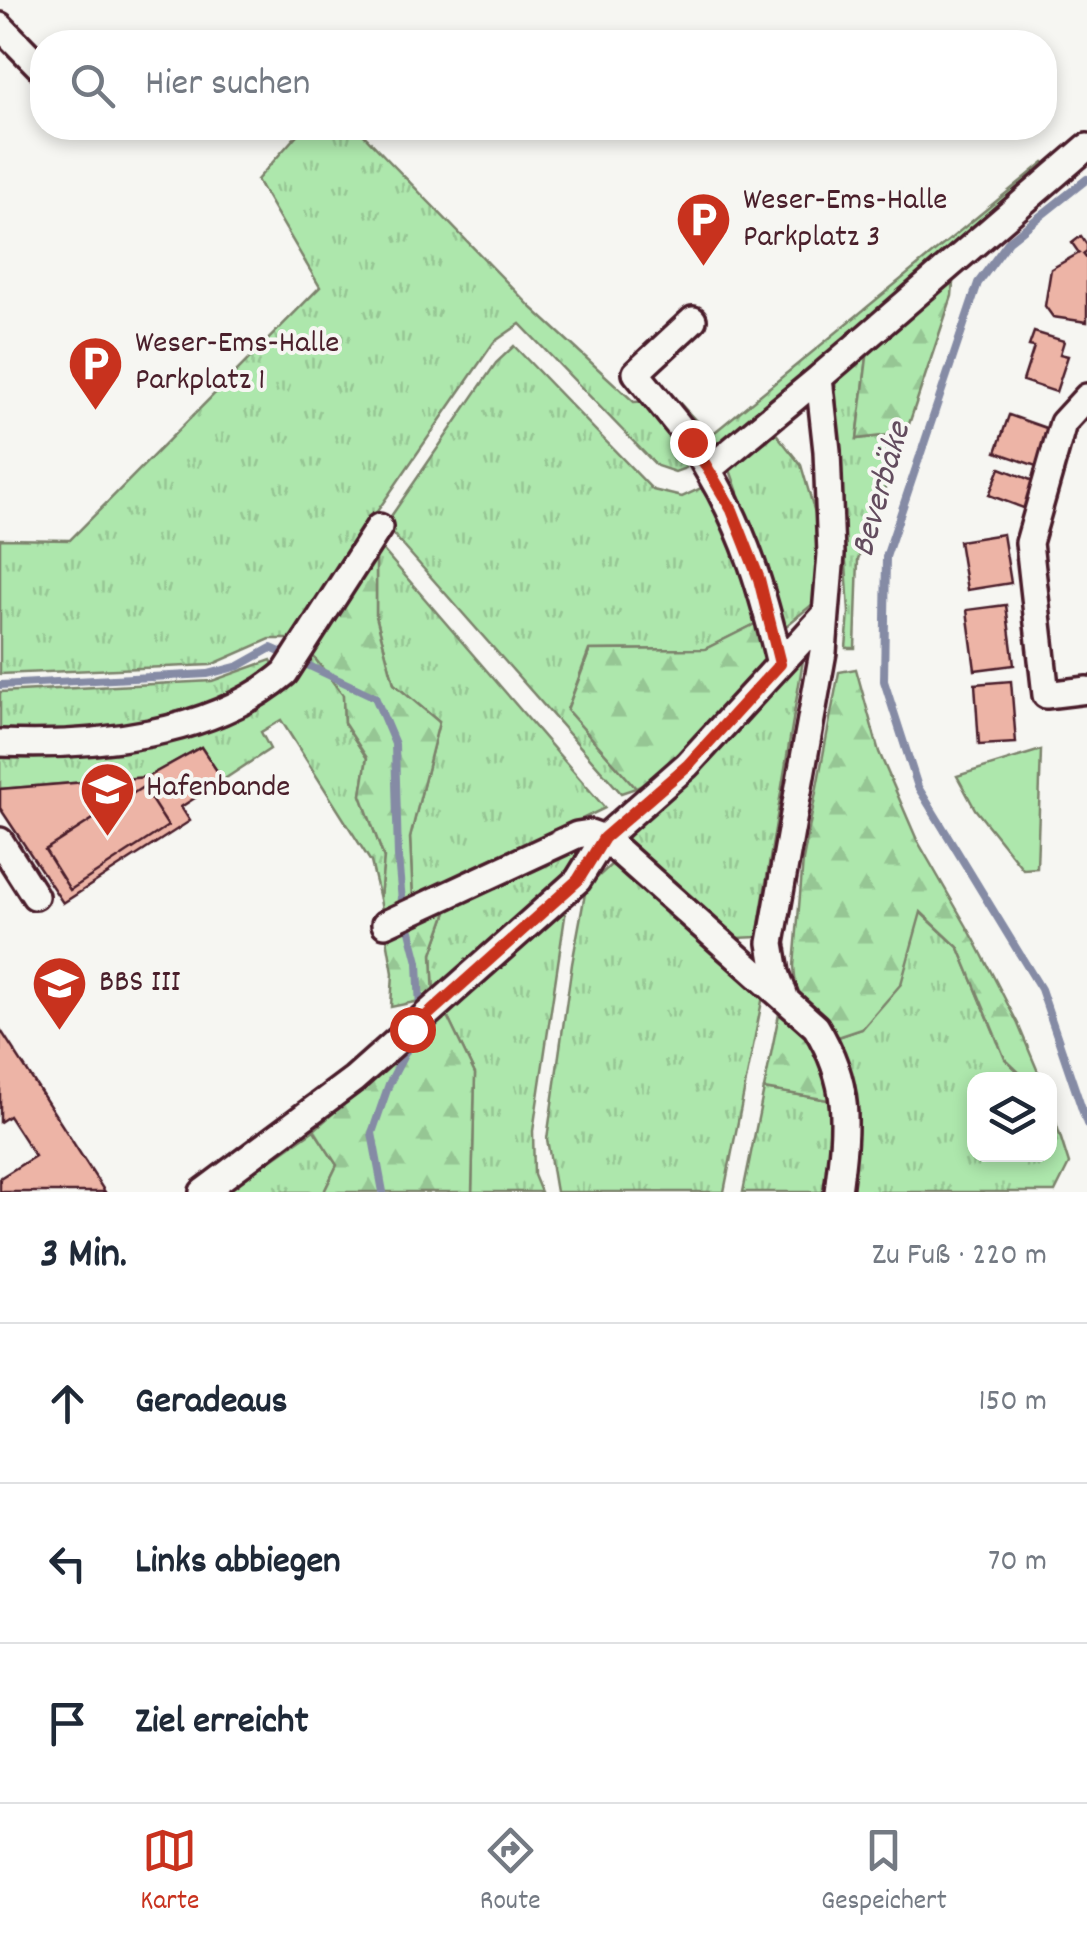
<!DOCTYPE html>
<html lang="de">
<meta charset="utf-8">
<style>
:root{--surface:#fff;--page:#f2f2f3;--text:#1f2937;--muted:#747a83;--line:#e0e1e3;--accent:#c8321e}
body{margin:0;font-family:Dekko,sans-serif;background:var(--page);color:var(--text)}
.controls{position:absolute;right:30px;bottom:30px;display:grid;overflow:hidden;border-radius:20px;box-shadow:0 5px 15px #0003}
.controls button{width:90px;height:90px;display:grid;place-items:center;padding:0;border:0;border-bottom:2px solid var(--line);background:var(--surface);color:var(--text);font:50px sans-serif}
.stop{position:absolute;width:30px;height:30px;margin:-22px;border:8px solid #c8321e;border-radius:50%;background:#fff}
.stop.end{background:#c8321e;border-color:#fff;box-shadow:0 2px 10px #0008}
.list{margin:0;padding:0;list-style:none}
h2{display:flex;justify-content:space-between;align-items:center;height:130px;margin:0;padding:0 40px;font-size:42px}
h2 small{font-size:32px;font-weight:400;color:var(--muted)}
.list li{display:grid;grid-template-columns:65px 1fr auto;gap:30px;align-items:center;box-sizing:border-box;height:160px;padding:0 40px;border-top:2px solid var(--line)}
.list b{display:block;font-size:38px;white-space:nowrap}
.list em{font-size:32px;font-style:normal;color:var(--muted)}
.icon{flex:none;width:55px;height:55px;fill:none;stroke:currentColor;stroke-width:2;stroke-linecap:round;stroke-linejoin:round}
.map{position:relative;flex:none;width:1087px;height:1192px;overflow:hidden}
.search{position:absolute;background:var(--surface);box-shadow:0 5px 15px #0003;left:30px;right:30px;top:30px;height:110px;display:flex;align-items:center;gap:25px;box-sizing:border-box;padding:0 35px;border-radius:40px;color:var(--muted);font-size:38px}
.sheet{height:610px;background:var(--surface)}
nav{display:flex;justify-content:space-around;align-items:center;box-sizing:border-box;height:140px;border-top:2px solid var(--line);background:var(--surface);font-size:28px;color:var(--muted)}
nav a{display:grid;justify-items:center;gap:5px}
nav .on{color:var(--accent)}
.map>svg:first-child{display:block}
.grass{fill:url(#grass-tufts);stroke:#7c836c;stroke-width:2.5}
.forest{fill:url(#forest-firs);stroke:#7c836c;stroke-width:2.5}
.park{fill:#ade7ac;stroke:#7c836c;stroke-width:2.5}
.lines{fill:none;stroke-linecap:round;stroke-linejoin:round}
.stream{stroke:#858ba5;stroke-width:8}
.building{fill:#edb4a6;stroke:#4a1f2b;stroke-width:2.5}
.minor-casing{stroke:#4a1f2b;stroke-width:32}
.minor{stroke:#f6f6f2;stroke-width:25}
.route{stroke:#c8321e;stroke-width:12}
.labels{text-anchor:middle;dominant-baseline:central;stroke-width:8;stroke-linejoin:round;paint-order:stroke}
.poi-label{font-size:32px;fill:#4a1f2b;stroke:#f6f6f2;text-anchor:start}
.water-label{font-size:35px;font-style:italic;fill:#634c5e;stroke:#f6f6f2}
</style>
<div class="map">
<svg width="1087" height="1192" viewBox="0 0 1087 1192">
<defs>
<pattern id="grass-tufts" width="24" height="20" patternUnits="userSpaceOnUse" patternTransform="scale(2.5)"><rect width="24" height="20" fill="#ade7ac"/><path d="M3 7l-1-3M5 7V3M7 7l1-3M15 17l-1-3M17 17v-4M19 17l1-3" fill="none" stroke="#96c694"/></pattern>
<pattern id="forest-firs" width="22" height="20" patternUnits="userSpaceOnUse" patternTransform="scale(2.5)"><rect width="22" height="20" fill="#ade7ac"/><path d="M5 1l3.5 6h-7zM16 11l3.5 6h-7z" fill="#96c694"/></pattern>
</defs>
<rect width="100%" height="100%" fill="#f6f6f2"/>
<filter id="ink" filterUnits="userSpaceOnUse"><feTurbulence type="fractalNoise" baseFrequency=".01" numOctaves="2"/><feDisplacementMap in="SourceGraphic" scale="20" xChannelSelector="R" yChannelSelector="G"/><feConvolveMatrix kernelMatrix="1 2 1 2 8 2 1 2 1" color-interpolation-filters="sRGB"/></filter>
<g filter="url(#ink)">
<path class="grass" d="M 303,128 L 357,128 L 532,308 L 634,402 L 650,401 L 684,444 L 686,468 L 675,472 L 657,466 L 520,324 L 494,342 L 289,639 L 270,639 L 211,665 L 0,674 L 0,539 L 70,540 L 320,287 L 257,180 Z
M 1044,162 L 1051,171 L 718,450 L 709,449 L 664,389 L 665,387 L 710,436 Z
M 514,346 L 653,490 L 682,497 L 701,488 L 725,521 L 763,620 L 705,649 L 589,650 L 567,710 L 636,788 L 621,793 L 385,525 L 496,363 Z
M 868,349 L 857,439 L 906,433 L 858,559 L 855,648 L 846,648 L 849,613 L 835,380 Z
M 774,431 L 801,465 L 817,520 L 819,599 L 780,631 L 765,569 L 729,467 Z
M 376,542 L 605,808 L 413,900 L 410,838 L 439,722 L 394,684 L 376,616 Z
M 310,652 L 343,695 L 344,723 L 367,758 L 361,795 L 384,858 L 380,899 L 371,862 L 281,720 L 261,732 L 270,749 L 223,780 L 201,747 L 147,777 L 0,789 L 0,751 L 195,727 L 269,701 Z
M 271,660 L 277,671 L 228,699 L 113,735 L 0,736 L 0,692 L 212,681 Z
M 803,660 L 757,937 L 737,938 L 625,840 Z
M 587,843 L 575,871 L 434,998 L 432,954 L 449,906 Z
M 614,862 L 764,991 L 724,1192 L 556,1192 L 547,1139 L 572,964 L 586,888 Z
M 567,903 L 533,1131 L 534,1175 L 541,1192 L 472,1192 L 475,1074 L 446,1014 Z
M 920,912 L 959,948 L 1005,1058 L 1026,1079 L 974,1080 L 974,1154 L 1050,1154 L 1050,1104 L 1069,1164 L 1055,1192 L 847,1192 L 835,1038 L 862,1029 Z
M 764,1089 L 834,1101 L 827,1192 L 743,1192 Z
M 314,1130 L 337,1165 L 324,1192 L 225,1192 Z"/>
<path class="forest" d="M 954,271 L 952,296 L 906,433 L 857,439 L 868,349 Z
M 376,542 L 376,616 L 394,684 L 439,722 L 410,838 L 413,900 L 449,906 L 432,954 L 434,998 L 391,1007 L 393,973 L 380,899 L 384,858 L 361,795 L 367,758 L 344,723 L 343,695 L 310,652 Z
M 763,620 L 770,657 L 673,769 L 636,788 L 567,710 L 590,650 L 705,649 Z
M 856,669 L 879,752 L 917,840 L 974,939 L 1018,1024 L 1041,1079 L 1026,1079 L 1005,1059 L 959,948 L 921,912 L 901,984 L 862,1029 L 835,1038 L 797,998 L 794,966 L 803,860 L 839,672 Z
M 781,1004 L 814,1035 L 834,1101 L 764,1089 Z
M 446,1014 L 475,1074 L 472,1192 L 324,1192 L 337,1165 L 314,1130 Z"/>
<path class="park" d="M 1041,750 L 1037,868 L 1023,869 L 975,809 L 957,776 Z"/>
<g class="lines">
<path class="stream" d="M 1087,179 L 1009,241 L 978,283 L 886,557 L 884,681 L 918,787 L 1041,989 L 1087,1124
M 303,663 L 375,697 L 395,744 L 398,857 L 402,901
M 0,685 L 208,674 L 239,666 L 271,648 L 287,655
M 410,931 L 418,962 L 420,1011
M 383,1192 L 372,1133 L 389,1084 L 415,1034"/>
</g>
<path class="building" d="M 1081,236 L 1087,245 L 1087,251 L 1083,254 L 1087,259 L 1087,322 L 1053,317 L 1045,306 L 1051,269 L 1079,253 L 1072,243 Z
M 1034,332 L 1064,341 L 1060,354 L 1068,356 L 1056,392 L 1023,381 L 1034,347 L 1029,346 Z
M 1009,415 L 1049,429 L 1036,466 L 996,452 Z
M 1000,468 L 1036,482 L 1026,509 L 989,495 Z
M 1003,534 L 1011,583 L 967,590 L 959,541 Z
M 1006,605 L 1014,665 L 975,670 L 967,610 Z
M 1011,681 L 1016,743 L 979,745 L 975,684 Z
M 201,747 L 223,780 L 181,807 L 190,821 L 63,903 L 0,808 L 0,789 L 147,777 Z
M 143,787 L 168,826 L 70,890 L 45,850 Z
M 0,1029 L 42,1094 L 105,1192 L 0,1192 L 0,1178 L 35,1156 L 9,1116 L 0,1122 Z"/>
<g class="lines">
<defs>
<path id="minor" d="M 0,26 L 42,69
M 693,320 L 636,373 L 692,442 L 708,470
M 1087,397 L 1063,423 L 1029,543 L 1046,695 L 1087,690
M 780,664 C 763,593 746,533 708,470 L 819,378
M 0,743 C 92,747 211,736 285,673 L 379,527
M 0,841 L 35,896
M 385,924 L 577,835 L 590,833 L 604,838 L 816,1027 C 852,1086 846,1126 838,1192
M 785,997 L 776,973 L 771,943 L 823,652 L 826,614 L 831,554 L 827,451 L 819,378 L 1087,147
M 203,1192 L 354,1079 L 578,880 L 604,838 L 687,765 L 826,614"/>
</defs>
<use href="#minor" class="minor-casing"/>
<use href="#minor" class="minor"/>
</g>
</g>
<g class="lines" filter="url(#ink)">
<path class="route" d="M 412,1029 L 578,880 L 604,838 L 688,765 L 780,664 L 759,579 L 732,510 L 692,442"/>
</g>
<defs>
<symbol id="parking-pin" viewBox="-11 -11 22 30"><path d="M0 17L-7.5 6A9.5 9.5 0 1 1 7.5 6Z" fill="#c8321e" stroke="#f6f6f2"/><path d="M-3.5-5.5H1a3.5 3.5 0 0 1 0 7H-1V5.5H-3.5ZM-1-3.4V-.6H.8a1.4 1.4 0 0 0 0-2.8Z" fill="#fff"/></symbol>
<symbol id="school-pin" viewBox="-11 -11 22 30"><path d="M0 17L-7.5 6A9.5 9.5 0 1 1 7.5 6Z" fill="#c8321e" stroke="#f6f6f2"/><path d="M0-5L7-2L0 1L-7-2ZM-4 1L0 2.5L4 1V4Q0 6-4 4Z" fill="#fff"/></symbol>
</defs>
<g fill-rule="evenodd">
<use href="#parking-pin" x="672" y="188" width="63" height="86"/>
<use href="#parking-pin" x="64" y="332" width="63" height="86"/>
<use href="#school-pin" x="76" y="758" width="63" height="86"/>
<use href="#school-pin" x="28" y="952" width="63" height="86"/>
</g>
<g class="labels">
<g class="poi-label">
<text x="743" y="202">Weser-Ems-Halle<tspan x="743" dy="37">Parkplatz 3</tspan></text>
<text x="135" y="345">Weser-Ems-Halle<tspan x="135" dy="37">Parkplatz 1</tspan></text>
<text x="146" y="789">Hafenbande</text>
<text x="99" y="984">BBS III</text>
</g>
<g class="water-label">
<text transform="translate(883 490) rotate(-74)">Beverbäke</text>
</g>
</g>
</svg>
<div class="controls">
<button><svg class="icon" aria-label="layers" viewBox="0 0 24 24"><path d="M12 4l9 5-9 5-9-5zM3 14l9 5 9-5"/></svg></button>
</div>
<div class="stop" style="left:412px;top:1029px"></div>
<div class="stop end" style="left:692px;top:442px"></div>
<div class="search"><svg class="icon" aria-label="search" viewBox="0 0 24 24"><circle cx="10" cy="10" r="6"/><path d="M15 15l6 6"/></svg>Hier suchen</div>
</div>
<section class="sheet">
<h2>3 Min.<small>Zu Fuß · 220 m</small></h2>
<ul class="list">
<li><svg class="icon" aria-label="ahead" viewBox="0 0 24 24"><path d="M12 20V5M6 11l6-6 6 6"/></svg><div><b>Geradeaus</b></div><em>150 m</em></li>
<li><svg class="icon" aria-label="left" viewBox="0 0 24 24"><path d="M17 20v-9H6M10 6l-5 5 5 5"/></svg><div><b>Links abbiegen</b></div><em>70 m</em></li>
<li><svg class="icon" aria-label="arrive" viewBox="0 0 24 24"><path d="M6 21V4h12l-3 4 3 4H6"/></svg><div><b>Ziel erreicht</b></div></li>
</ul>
</section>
<nav>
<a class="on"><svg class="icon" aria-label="map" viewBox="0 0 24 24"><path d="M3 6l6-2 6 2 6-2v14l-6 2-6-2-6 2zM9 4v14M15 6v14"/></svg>Karte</a>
<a><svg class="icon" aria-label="directions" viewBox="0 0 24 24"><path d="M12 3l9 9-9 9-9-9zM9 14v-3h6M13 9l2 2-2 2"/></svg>Route</a>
<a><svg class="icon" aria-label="saved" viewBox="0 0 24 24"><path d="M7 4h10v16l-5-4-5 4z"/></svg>Gespeichert</a>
</nav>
